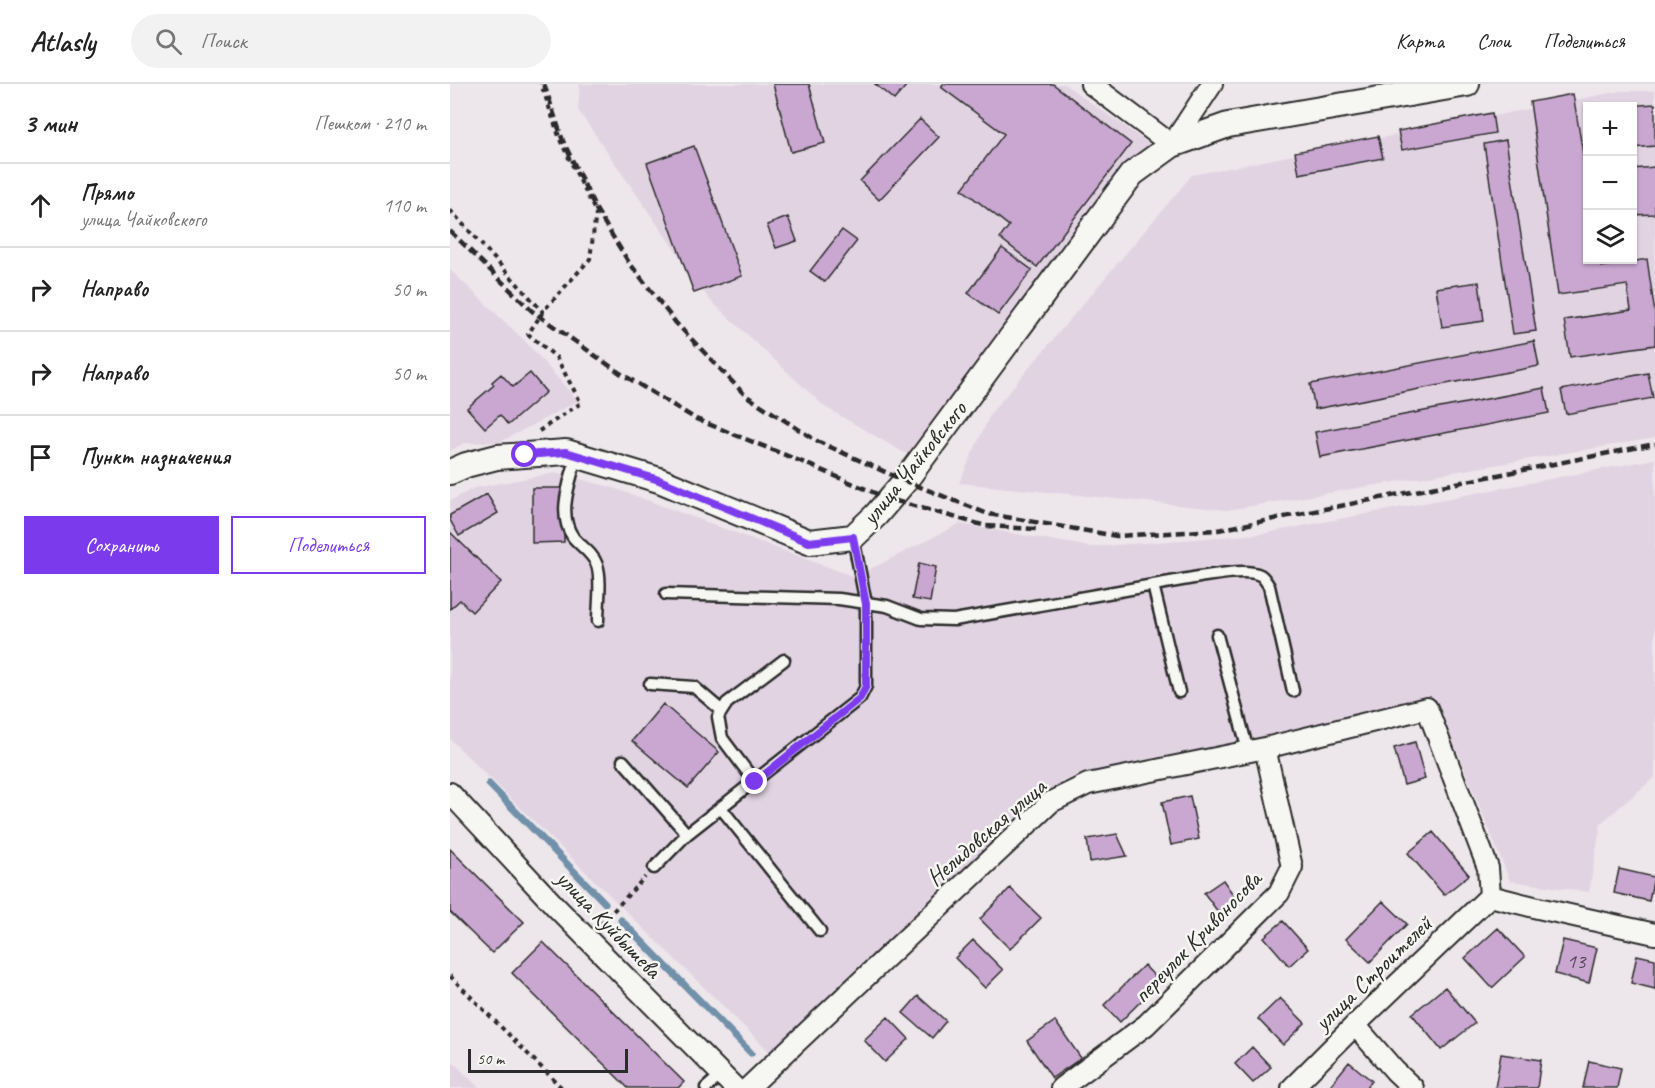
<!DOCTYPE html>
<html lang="ru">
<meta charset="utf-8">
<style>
:root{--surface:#fff;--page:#f2f2f2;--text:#222;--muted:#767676;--line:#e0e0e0;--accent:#7c3aed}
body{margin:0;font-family:Caveat,sans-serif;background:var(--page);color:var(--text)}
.controls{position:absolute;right:18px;top:18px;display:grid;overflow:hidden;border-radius:0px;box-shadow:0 2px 4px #0004}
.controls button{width:54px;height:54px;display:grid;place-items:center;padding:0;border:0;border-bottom:2px solid var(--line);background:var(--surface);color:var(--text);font:30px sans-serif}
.scale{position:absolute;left:18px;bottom:15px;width:160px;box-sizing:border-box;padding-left:6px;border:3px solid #2b2b2b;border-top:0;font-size:16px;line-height:21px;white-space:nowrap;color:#2b2b2b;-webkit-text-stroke:4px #f6f6f2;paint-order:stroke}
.stop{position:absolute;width:18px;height:18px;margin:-14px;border:4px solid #7c3aed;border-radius:50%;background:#fff}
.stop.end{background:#7c3aed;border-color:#fff;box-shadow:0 2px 6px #0008}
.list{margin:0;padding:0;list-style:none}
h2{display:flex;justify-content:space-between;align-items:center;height:78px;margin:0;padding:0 24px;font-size:26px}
h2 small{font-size:20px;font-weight:400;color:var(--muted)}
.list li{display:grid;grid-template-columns:39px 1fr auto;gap:18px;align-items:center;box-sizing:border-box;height:84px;padding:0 24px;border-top:2px solid var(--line)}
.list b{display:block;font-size:22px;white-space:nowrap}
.list p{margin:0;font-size:20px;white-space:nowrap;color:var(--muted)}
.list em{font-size:20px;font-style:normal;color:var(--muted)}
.actions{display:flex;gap:12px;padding:18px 24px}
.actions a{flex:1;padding:14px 0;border:2px solid var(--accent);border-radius:0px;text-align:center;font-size:21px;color:var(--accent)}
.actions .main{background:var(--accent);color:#fff}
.icon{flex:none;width:33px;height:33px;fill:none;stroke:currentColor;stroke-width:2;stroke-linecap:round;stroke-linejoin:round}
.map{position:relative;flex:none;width:1205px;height:1004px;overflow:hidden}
header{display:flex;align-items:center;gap:36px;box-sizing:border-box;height:84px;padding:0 30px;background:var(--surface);border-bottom:2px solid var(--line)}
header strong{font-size:28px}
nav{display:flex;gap:33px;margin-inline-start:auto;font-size:21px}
.search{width:420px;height:54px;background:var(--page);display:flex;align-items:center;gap:15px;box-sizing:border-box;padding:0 21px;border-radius:33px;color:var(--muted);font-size:22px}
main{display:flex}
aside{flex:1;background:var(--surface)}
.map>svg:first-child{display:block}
.built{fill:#e2d3e3;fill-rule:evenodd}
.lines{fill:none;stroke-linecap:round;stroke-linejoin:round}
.stream{stroke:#7190a9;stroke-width:7}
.building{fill:#c9a7d1;stroke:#2b2b2b;stroke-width:1.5}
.service-casing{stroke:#2b2b2b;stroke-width:15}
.minor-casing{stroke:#2b2b2b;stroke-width:24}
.tertiary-casing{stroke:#2b2b2b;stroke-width:28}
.path{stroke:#2b2b2b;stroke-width:4;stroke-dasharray:4.5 4.5;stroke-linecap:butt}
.service{stroke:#f6f6f2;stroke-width:10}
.minor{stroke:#f6f6f2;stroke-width:20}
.tertiary{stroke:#f6f6f2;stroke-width:24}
.rail{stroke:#2b2b2b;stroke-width:4.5;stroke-dasharray:9 4.5;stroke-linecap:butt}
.route{stroke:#7c3aed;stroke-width:8}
.labels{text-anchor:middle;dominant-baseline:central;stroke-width:5;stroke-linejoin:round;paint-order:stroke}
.number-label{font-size:21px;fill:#524a54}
.street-label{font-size:24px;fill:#2b2b2b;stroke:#f6f6f2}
</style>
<header>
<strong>Atlasly</strong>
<div class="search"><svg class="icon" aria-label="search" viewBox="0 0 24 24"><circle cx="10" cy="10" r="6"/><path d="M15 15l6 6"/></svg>Поиск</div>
<nav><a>Карта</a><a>Слои</a><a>Поделиться</a></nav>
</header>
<main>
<aside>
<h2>3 мин<small>Пешком · 210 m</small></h2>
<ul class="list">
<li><svg class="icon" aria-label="ahead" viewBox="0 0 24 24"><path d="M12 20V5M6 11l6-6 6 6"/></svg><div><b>Прямо</b><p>улица Чайковского</p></div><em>110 m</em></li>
<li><svg class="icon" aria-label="right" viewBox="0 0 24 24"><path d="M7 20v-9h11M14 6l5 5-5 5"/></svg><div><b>Направо</b></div><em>50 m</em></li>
<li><svg class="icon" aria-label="right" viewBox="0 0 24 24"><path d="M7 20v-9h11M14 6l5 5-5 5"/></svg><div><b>Направо</b></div><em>50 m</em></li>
<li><svg class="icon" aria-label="arrive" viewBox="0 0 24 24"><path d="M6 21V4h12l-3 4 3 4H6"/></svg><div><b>Пункт назначения</b></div></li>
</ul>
<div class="actions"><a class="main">Сохранить</a><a>Поделиться</a></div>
</aside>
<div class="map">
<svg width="1205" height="1004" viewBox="0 0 1205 1004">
<rect width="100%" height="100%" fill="#ede6eb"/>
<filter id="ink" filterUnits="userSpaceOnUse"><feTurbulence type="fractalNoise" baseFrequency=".0167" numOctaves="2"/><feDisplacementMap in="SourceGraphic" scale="12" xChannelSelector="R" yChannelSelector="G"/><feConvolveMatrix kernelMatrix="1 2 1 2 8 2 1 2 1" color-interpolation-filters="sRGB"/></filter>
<g filter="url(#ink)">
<path class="built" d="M 130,0 L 614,0 L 701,61 L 460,372 L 375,323 L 259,215 L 128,26 Z
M 1171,7 L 1205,7 L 1205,354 L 777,426 L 509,399 L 541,329 L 742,91 ZM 1138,22 L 1182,22 L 1182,176 L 1138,176 Z
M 0,186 L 74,256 L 128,317 L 50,358 L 14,359 L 0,367 Z
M 1205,375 L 1205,693 L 1151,739 L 1139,808 L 1060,797 L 985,613 L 815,654 L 613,697 L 569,733 L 322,970 L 0,655 L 0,417 L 24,404 L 106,389 L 161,403 L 405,493 L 509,440 L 641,463 L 811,450 Z
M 0,975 L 29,1004 L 0,1004 Z"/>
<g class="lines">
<path class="stream" d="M 39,700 L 155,819
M 171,836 L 301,969"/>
</g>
<path class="building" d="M 323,0 L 359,0 L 375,59 L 341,68 Z
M 425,0 L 456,0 L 457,1 L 444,16 Z
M 493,0 L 603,0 L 681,60 L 587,183 L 550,154 L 559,142 L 512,105 L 554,50 L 491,3 Z
M 1123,10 L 1138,99 L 1138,176 L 1150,176 L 1151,183 L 1197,175 L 1205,230 L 1205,261 L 1120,273 L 1114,236 L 1181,226 L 1177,201 L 1108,211 L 1080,18 Z
M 1205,20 L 1205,62 L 1182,64 L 1182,22 L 1175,22 Z
M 1042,29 L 1045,49 L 952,66 L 948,47 Z
M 470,35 L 489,53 L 429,116 L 410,97 Z
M 928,52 L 933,74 L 849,90 L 845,68 Z
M 1056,56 L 1086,247 L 1063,250 L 1034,60 Z
M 244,62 L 292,192 L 244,209 L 197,79 Z
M 1205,83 L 1205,130 L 1182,131 L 1182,85 Z
M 338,133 L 347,157 L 326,164 L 317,141 Z
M 392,146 L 407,157 L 375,198 L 360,187 Z
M 552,164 L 582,186 L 548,231 L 518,209 Z
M 1029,198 L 1034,237 L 992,243 L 986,204 Z
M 1084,257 L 1089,282 L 865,325 L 860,300 Z
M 80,289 L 96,308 L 58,341 L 50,331 L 35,344 L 17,324 L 44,301 L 42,298 L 51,290 L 63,303 Z
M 1198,289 L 1203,314 L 1116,330 L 1111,306 Z
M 1094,304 L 1099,329 L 870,373 L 865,348 Z
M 82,404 L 114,404 L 114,458 L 82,459 Z
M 37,410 L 48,429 L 9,452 L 0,436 L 0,431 Z
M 0,448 L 51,498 L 22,528 L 10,516 L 0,525 Z
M 469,479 L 486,483 L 480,518 L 462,515 Z
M 213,620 L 269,668 L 238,704 L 182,657 Z
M 965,658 L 975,695 L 954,701 L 944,664 Z
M 740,712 L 749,755 L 721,761 L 712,718 Z
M 983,748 L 1019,791 L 994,811 L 958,769 Z
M 667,750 L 677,772 L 640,778 L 637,755 Z
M 0,765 L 74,838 L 42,869 L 0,828 Z
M 1169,785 L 1204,793 L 1199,817 L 1164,809 Z
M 773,796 L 789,819 L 771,832 L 754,809 Z
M 560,804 L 591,834 L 560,865 L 530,835 Z
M 933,817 L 957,840 L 920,878 L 896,855 Z
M 833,837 L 858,865 L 839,882 L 814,853 Z
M 1048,844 L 1075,873 L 1042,904 L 1015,874 Z
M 523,856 L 553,886 L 535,904 L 505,874 Z
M 1113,856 L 1147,864 L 1139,899 L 1105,890 Z
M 93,858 L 234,998 L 228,1004 L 178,1004 L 62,889 Z
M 1187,871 L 1205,875 L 1205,905 L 1181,899 Z
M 694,881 L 710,898 L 670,938 L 654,921 Z
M 995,903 L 1025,939 L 991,966 L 962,930 Z
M 468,912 L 496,937 L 482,954 L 453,929 Z
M 830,914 L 855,939 L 833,961 L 808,935 Z
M 438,933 L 459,955 L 435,978 L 414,956 Z
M 605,937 L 631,974 L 602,994 L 577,957 Z
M 802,963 L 821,983 L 803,999 L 785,980 Z
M 1051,970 L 1091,976 L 1087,1004 L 1045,1004 Z
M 1139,977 L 1171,984 L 1167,1004 L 1133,1004 Z
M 899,978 L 922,997 L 916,1004 L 878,1004 Z"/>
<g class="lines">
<defs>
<path id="service" d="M 127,371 C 121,396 106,429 123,453 C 130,462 143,469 147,481 C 152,495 148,521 148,537
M 703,501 L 729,608
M 216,510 L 389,515 L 437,522 L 471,535 L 504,536 L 749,493 C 764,491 797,484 810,491 C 814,493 816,498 819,502 L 843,607
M 767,551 L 798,667
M 200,600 L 244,603 L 271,626
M 173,677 L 237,750
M 305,698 L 272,654 L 268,633 L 277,619 L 334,576
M 271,724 L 370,847
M 204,784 L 237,750 L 410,614 L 416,602 L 416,520 L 403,453
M 256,1004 L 271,991"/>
<path id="minor" d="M 641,0 L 722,61 L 762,0
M 0,709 L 105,822 L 285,1004
M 905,941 L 945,987 L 963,1004
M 298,1004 L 601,718 L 638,700 L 815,664 L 977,624 L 1038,784 L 1040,812 L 1088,824 L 1205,850
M 611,1004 L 696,941 L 829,809 L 842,783 L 815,664
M 842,1004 L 905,941 L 1040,812"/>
<path id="tertiary" d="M 0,388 L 16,381 L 47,373 L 116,368 L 209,396 L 359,458 L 403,453 L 426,431 L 455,397 L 682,90 L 722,61 L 778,41 L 1017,0"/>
</defs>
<use href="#service" class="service-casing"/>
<use href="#minor" class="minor-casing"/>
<use href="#tertiary" class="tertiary-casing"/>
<path class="path" d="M 0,126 L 93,228
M 89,347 L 131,319 L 106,273 L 78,250 L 95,225 L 140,175 L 146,129 L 111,58 L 91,0
M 151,840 L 195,793
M 0,892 L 112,1004"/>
<use href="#service" class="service"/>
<use href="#minor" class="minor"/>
<use href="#tertiary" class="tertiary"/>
<path class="rail" d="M 94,0 L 113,57 L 147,127 L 178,177 L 226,239 L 295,311 L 367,357 L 455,397 L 538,430 L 667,452 L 768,446 L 1205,360
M 0,147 L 82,227 L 170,289 L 246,335 L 350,377 L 439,415 L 536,442 L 586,445"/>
</g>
</g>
<g class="lines" filter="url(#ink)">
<path class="route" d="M 75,371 L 116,368 L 209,396 L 359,458 L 403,453 L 416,520 L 416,602 L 410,614 L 305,698"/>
</g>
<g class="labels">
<g class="number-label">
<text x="1126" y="877">13</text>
</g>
<g class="street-label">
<text transform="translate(464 379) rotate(-51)">улица Чайковского</text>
<text transform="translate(536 748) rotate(-41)">Нелидовская улица</text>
<text transform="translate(159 840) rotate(46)">улица Куйбышева</text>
<text transform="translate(747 853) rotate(-46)">переулок Кривоносова</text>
<text transform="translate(923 889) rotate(-44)">улица Строителей</text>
</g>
</g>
</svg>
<div class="controls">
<button>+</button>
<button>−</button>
<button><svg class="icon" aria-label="layers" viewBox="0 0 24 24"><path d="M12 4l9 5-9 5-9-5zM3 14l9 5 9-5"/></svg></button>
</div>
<div class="scale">50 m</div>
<div class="stop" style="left:75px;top:371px"></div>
<div class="stop end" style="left:305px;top:698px"></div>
</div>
</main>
